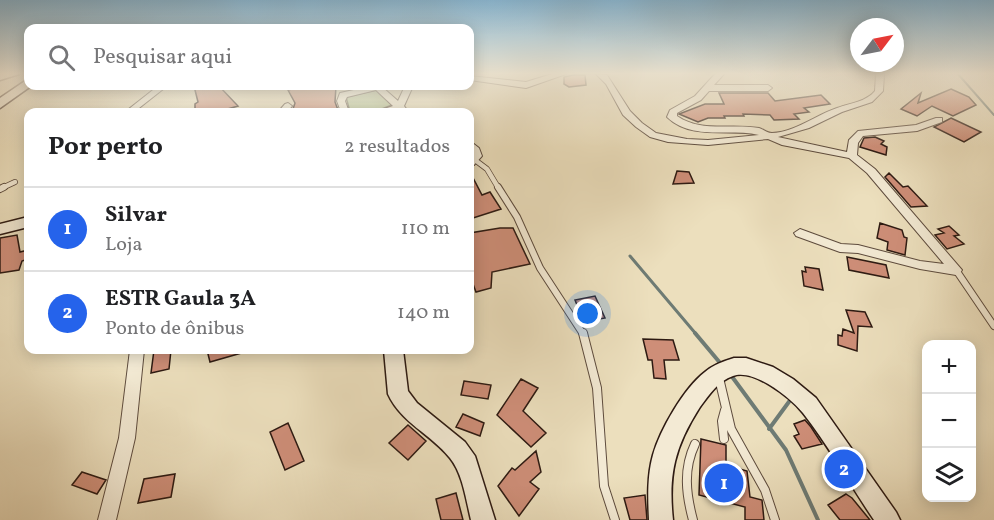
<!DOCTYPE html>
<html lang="pt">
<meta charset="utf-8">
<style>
:root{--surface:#fff;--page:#f2f2f2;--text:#202124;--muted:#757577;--line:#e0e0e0;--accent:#2563eb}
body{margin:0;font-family:Vollkorn,serif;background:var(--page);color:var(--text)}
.controls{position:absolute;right:18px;bottom:18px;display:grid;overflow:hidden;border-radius:12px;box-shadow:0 3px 15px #0003}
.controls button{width:54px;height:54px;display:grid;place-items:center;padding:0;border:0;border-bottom:2px solid var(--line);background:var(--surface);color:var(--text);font:30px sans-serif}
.compass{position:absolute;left:850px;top:18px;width:54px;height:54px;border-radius:50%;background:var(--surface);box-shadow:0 3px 15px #0003;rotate:58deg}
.you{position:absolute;left:588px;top:314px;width:21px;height:21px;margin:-15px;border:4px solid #fff;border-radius:50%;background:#1a73e8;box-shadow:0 0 0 9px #1a73e833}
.badge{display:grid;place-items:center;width:39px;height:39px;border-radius:50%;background:var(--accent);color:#fff;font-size:20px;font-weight:700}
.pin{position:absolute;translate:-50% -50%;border:3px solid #fff;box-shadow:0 2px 6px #0006}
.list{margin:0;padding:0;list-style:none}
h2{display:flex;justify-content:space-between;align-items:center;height:78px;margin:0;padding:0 24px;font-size:26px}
h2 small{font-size:20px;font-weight:400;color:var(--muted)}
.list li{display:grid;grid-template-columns:39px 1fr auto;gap:18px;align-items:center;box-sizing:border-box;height:84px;padding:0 24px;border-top:2px solid var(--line)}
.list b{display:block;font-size:22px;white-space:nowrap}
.list p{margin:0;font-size:20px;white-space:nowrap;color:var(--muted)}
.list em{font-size:20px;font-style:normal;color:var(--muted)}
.icon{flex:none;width:33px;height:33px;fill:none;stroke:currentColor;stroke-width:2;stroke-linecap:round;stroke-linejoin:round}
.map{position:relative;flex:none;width:994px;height:520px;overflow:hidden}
.search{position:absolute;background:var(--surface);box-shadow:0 3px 15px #0003;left:24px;top:24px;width:450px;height:66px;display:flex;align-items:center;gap:15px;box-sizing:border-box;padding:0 21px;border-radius:12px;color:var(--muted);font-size:22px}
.panel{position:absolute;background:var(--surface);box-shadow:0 3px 15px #0003;left:24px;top:108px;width:450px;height:246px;border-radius:12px}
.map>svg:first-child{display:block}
.green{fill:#b6c293;stroke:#726e52;stroke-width:1.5}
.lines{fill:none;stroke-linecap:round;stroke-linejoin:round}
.stream-far2{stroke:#6e7b74;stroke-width:2}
.stream-far1{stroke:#6e7b74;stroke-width:3}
.stream{stroke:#6e7b74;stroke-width:4}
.building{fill:#ce8e78;stroke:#2d1a12;stroke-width:1.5}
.service-far2-casing{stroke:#5d4b3d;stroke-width:6}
.service-far1-casing{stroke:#5d4b3d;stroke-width:8}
.service-casing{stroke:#5d4b3d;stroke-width:10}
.minor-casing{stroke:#5d4b3d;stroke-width:2}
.secondary-casing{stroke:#2d1a12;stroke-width:3}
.service-far2{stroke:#f3ead4;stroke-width:4.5}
.service-far1{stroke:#f3ead4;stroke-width:6}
.service{stroke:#f3ead4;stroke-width:8}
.minor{fill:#f3ead4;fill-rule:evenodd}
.secondary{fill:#f3ead4;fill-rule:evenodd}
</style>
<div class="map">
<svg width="994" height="520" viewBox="0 0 994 520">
<rect width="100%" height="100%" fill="#ecdfbd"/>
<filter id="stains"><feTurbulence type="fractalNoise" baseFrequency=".00333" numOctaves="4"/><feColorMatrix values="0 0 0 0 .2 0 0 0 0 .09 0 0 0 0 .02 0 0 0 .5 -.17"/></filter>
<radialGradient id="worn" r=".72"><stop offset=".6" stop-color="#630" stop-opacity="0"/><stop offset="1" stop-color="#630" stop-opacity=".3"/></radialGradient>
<path class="green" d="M 376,90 L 392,105 L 374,112 L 350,112 L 346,97 Z"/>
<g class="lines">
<path class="stream-far2" d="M 958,74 L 994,115"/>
<path class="stream-far1" d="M 630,256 L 696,334"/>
<path class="stream" d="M 695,333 L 721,364
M 733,378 L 786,450 L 818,520
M 769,429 L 791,399"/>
</g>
<path class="building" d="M 573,75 L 585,75 L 586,85 L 569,87 L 564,84 L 564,77 Z
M 194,86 L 219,86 L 238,106 L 217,112 L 195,112 L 195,104 L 198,102 Z
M 303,86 L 336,86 L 335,102 L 338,110 L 328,112 L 292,112 L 295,103 L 288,90 Z
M 951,89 L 969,97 L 976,105 L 953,116 L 932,106 L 917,116 L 901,109 L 921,93 L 918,103 Z
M 719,93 L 768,93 L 775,101 L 821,95 L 830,104 L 804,108 L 809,112 L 794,114 L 799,119 L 774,120 L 770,115 L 743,114 L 744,116 L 724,116 L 725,118 L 708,118 L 698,122 L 679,114 L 705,104 L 724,104 Z
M 951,118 L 981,132 L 964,142 L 934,127 Z
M 875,137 L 884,141 L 881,144 L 887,147 L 886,155 L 860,147 L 864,138 Z
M 677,171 L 689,172 L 694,183 L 673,184 Z
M 470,172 L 482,195 L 490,192 L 501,209 L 470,219 Z
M 889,173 L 903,187 L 908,186 L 927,206 L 911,207 L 885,177 Z
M 880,223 L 902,230 L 904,237 L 907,238 L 905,255 L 887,250 L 888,242 L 877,238 Z
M 949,226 L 959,235 L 954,236 L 964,244 L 947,249 L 935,235 L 944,233 L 938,229 Z
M 500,228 L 513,228 L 530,264 L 492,272 L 491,288 L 476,292 L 470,276 L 470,233 Z
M 17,235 L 20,252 L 28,250 L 28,259 L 22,261 L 19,270 L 0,273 L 0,238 Z
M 847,257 L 886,265 L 889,278 L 849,270 Z
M 805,267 L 819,269 L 823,290 L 804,286 L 802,271 L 806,272 Z
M 595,296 L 605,318 L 584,322 L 575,300 Z
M 846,310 L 865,312 L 872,327 L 858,326 L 857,351 L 838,345 L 838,335 L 842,336 L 843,329 L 854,333 Z
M 643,339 L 673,340 L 679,360 L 664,360 L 666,379 L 654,378 L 652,360 L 648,360 Z
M 154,350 L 171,350 L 169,369 L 151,373 Z
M 207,350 L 244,350 L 245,352 L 210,362 Z
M 521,379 L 538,388 L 523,411 L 546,433 L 531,447 L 497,415 Z
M 464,381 L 491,385 L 488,399 L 461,395 Z
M 463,414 L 484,423 L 480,436 L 456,427 Z
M 805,420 L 811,427 L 822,444 L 802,449 L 794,436 L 799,434 L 794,424 Z
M 288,423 L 304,461 L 285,470 L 270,432 Z
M 408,425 L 426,441 L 408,460 L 389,443 Z
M 701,439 L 726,445 L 726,465 L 747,471 L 750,497 L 762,500 L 764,520 L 745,520 L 745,507 L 699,495 Z
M 536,451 L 541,472 L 530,482 L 539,489 L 519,516 L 498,486 L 512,468 L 515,470 Z
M 82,472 L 106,480 L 97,494 L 72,485 Z
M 175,474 L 171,497 L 138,503 L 144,479 Z
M 456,493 L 463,520 L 441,520 L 436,499 Z
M 846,494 L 852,498 L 870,520 L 840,520 L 828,505 Z
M 645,495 L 647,520 L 630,520 L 624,498 Z"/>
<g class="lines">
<defs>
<path id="service-far2" d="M 475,160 L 487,169 L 499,189
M 0,189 L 15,182"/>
<path id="service-far1" d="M 498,187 L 517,217 L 540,268 L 583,334
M 0,189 L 4,187
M 956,270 L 994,326"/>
<path id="service" d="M 583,333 L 597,388 L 604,486 L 615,520
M 719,378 L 731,429 L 765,490 L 775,520
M 724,439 L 722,421 L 725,410
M 693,520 C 686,494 683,469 695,444"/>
<path id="minor" d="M 552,74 L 566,74 L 526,88 L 470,80 L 470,76 L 526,82 Z
M 596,74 L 607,75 L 630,111 L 642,123 L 656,133 L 687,139 L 708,140 L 759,135 C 729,128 692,141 667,117 L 670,110 L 695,96 L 715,74 L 724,74 L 714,85 L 768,85 L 772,88 L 768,91 L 709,91 L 701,100 L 677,113 L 677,116 C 702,133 731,123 759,128 C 763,129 767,133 772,133 C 795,132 816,115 837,108 C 850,103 866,102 875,91 L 876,74 L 884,74 L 883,91 L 872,102 L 842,112 L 809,128 L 778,137 L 847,152 L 849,140 L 858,131 L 916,125 L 936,118 L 942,118 L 942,122 L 917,131 L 863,136 L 858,143 L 857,155 L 875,169 L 962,270 L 960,273 L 956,275 L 920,269 L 858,253 L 840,252 L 796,236 L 794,233 L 800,229 L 841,244 L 858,245 L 920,261 L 944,264 L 867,173 L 849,158 L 782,145 L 768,139 L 708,145 L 668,142 L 650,137 L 636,127 L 623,115 L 606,84 Z
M 158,86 L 167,86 L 134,112 L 125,112 Z
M 372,86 L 381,86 L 398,101 L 405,86 L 413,86 L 404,106 L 408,111 L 407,112 L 400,112 L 398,110 L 380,112 L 381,110 L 393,106 L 376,90 L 347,97 L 345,101 L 349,112 L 341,112 L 337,101 L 340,93 Z
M 288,103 L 292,106 L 287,112 L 278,112 L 285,104 Z
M 470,141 L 479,148 L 482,156 L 474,165 L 470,166 L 470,158 L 472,155 L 470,149 Z
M 130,350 L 144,350 L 135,438 L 116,520 L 98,520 L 119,438 Z"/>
<path id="secondary" d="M 0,74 L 19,74 L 0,80 Z
M 28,79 L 28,86 L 31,86 L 0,108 L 0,98 Z
M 28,217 L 28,227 L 0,234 L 0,224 Z
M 384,350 L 403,350 L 408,391 L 417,403 L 465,442 L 475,456 L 495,520 L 471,520 C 466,500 463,474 450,458 C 431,434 401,423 388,394 Z
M 734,358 L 746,358 L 773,367 L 793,379 L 816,398 L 896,512 L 900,520 L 874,520 C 850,485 829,446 803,413 C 790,397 753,368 733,376 C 718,381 709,395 700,407 C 675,446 668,474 673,520 L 649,520 C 648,499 647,476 653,455 C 660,430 684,388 705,372 C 713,365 724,361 734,358 Z"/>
</defs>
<use href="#service-far2" class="service-far2-casing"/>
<use href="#service-far1" class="service-far1-casing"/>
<use href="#service" class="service-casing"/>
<use href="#minor" class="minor-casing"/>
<use href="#secondary" class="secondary-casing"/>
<use href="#service-far2" class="service-far2"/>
<use href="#service-far1" class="service-far1"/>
<use href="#service" class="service"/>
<use href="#minor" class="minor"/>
<use href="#secondary" class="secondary"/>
</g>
<linearGradient id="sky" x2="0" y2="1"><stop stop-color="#88b7d4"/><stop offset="0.5" stop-color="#f6f1e1"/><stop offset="1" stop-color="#f6f1e1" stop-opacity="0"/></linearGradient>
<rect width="994" height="147" fill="url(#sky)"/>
<rect width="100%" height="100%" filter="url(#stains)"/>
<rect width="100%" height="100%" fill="url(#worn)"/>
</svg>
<div class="controls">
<button>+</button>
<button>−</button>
<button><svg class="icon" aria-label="layers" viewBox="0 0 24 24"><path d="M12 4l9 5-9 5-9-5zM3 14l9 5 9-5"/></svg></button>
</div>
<svg class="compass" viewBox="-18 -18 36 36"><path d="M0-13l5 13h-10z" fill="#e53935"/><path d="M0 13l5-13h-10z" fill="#757577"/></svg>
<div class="you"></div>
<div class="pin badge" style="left:724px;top:483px">1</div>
<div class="pin badge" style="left:844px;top:469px">2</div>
<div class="search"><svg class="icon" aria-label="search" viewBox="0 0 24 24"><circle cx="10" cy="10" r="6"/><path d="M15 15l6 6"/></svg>Pesquisar aqui</div>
<section class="panel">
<h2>Por perto<small>2 resultados</small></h2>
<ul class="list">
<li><span class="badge">1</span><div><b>Silvar</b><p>Loja</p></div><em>110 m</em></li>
<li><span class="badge">2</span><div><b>ESTR Gaula 3A</b><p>Ponto de ônibus</p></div><em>140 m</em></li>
</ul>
</section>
</div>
